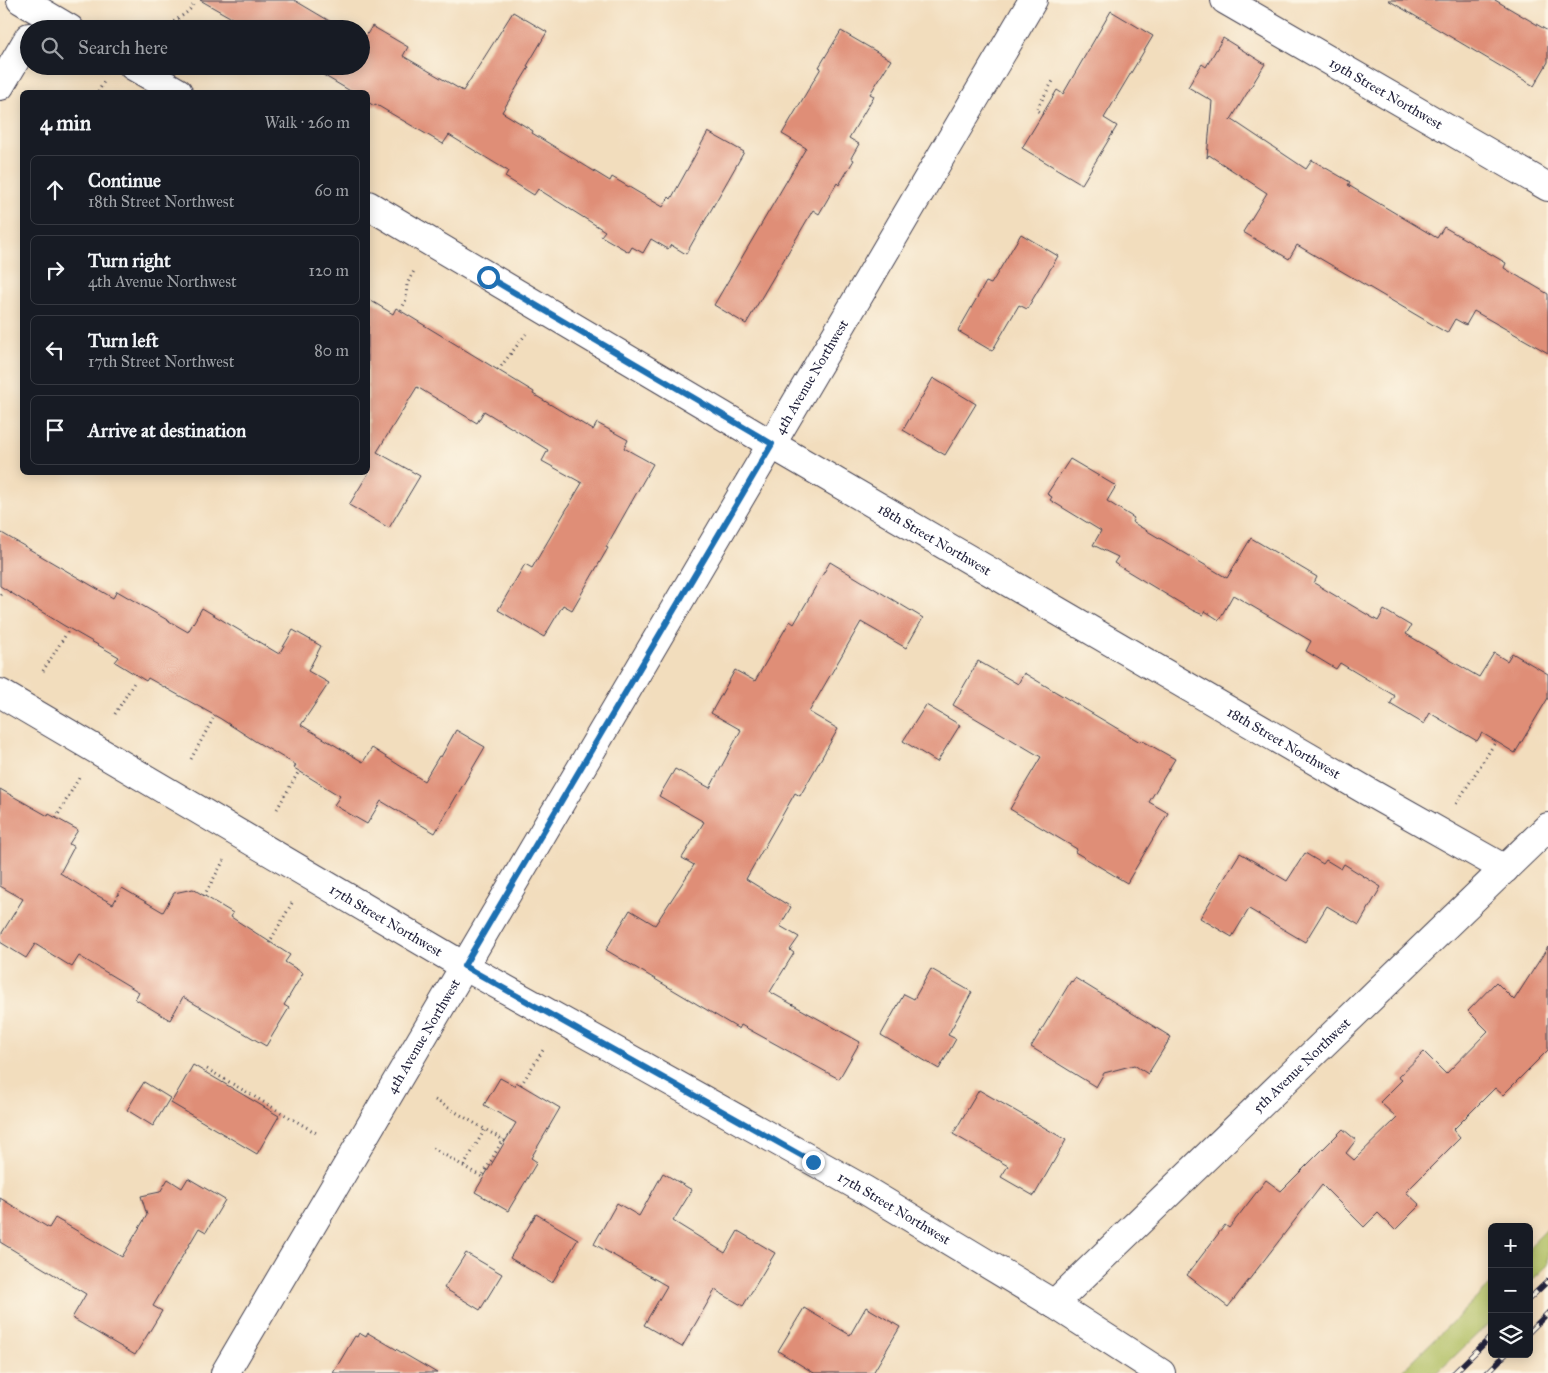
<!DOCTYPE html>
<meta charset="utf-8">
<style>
:root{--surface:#171b24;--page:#242831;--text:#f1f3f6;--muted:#9ea1a6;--line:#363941}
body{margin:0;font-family:"IM FELL Great Primer",serif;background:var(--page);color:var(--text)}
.controls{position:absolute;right:15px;bottom:15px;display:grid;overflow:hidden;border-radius:8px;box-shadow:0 2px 12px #0003}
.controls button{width:45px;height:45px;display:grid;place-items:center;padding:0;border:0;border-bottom:1px solid var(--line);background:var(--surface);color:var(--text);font:25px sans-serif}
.stop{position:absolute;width:15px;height:15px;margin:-11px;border:4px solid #1f6fb2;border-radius:50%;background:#fff}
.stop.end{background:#1f6fb2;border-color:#fff;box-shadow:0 1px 5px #0008}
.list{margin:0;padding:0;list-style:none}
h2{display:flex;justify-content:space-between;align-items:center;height:65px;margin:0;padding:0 20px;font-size:21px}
h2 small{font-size:16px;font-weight:400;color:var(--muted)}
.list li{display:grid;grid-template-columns:32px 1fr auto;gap:15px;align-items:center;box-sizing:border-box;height:70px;margin:0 10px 10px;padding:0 10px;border:1px solid var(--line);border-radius:8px}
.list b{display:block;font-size:19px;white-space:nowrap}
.list p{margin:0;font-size:16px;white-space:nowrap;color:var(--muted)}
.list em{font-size:16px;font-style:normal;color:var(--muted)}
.icon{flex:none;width:28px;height:28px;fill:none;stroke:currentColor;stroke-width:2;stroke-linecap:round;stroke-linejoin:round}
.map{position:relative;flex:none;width:1548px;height:1373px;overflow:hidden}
.search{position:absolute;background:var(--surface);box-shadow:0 2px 12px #0003;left:20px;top:20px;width:350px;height:55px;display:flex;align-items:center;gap:12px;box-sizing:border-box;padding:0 18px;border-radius:28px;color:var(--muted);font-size:19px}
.panel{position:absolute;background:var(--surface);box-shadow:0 2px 12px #0003;left:20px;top:90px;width:350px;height:385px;border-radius:8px}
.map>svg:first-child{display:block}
.green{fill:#afbe61;stroke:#68704e}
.building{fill:#df8e77}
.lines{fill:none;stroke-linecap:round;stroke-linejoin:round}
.minor-casing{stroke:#413e4e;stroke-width:30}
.path{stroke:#413e4e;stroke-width:3;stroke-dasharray:1 4;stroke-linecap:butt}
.minor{stroke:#fff;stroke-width:28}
.rail-casing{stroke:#22223b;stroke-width:5.5}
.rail{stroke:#fcf5e5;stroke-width:4;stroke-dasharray:11;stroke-linecap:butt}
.route{stroke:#1f6fb2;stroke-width:6}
.labels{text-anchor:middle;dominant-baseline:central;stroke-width:4;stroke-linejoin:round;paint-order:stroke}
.street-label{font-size:14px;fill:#22223b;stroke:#fcf5e5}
</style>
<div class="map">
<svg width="1548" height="1373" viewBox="0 0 1548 1373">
<rect width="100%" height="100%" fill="#fcf5e5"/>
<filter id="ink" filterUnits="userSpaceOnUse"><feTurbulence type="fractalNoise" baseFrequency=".02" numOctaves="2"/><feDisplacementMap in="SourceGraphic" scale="10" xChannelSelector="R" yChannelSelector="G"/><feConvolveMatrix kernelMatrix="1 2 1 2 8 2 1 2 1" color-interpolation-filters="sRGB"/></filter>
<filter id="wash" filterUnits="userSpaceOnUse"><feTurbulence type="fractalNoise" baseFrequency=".0096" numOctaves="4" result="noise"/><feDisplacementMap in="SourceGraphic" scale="20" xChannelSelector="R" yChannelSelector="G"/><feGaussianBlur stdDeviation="1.12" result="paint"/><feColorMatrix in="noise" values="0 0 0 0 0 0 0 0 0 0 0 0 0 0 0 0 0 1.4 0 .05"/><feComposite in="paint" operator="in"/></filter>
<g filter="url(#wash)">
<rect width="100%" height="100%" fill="#f2ddbd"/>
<path class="green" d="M 1548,1228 L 1548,1265 L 1529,1283 L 1529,1247 Z
M 1492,1283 L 1492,1320 L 1437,1373 L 1400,1373 Z"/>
<g id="blocks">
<path class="building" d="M 200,0 L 294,0 L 343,29 L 251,29 Z
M 1388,0 L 1495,0 L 1548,31 L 1548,62 L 1534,86 Z
M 1111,11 L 1153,36 L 1104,118 L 1117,126 L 1082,184 L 1022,148 L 1057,90 L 1063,94 Z
M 513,12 L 547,32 L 527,66 L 529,67 L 502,112 L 533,131 L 532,133 L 610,181 L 612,177 L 663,207 L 669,197 L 671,199 L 708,132 L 744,152 L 686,254 L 671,245 L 668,249 L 651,239 L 643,253 L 632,247 L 629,252 L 601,236 L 605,231 L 538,189 L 534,195 L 505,177 L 508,171 L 449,135 L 443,144 L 375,104 L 374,106 L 368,102 L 368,92 L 352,92 L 308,66 L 361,66 L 361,40 L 363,41 L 372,26 L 408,47 L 403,56 L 463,91 Z
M 841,31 L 891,60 L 870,94 L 874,96 L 849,138 L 859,144 L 851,158 L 854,160 L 839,185 L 837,183 L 819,214 L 813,210 L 746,324 L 714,305 L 806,148 L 782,134 L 821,68 L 819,67 Z
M 1223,38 L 1265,64 L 1230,121 L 1231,119 L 1306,169 L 1312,160 L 1350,182 L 1348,185 L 1437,238 L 1444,227 L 1506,263 L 1504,268 L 1548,294 L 1548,353 L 1474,311 L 1466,325 L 1455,319 L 1447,333 L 1297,245 L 1289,259 L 1243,232 L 1267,193 L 1209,155 L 1207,158 L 1212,101 L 1188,87 L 1202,64 L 1206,67 Z
M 1021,234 L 1058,256 L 1027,309 L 1019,305 L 992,351 L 958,331 L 986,282 L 991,284 Z
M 368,299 L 393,314 L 396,308 L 534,392 L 533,394 L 593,430 L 597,423 L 628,440 L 624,448 L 653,464 L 606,547 L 608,548 L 572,610 L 563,605 L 544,637 L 498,610 L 525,564 L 532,568 L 582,483 L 542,461 L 548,450 L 484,411 L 477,423 L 417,387 L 377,452 L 420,476 L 389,528 L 349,505 L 368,474 Z
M 933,378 L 976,404 L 945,455 L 903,430 Z
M 1070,459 L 1116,486 L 1107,501 L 1134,518 L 1132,522 L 1227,578 L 1251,538 L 1317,577 L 1314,583 L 1378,621 L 1384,610 L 1411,626 L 1406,634 L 1479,677 L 1494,653 L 1507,661 L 1512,653 L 1548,674 L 1548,698 L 1515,753 L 1482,733 L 1477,741 L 1430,713 L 1424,724 L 1390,704 L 1395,696 L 1340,663 L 1336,669 L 1306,651 L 1311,641 L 1233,595 L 1219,620 L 1205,611 L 1203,615 L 1192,610 L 1114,563 L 1118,557 L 1093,545 L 1101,531 L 1050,500 L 1052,497 L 1047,494 Z
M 0,532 L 113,598 L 117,591 L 188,632 L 202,608 L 279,654 L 293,630 L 321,646 L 308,671 L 329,683 L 301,725 L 363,762 L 372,748 L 424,781 L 439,756 L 441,757 L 456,730 L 485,747 L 435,833 L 381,801 L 367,824 L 334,805 L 340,796 L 294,768 L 296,765 L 255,741 L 221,719 L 148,678 L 146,681 L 115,662 L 119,657 L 63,625 L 0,586 Z
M 830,562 L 923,618 L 906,648 L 861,622 L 809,712 L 838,729 L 800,796 L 795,793 L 746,879 L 791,907 L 780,926 L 799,937 L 790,950 L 794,953 L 770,992 L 860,1042 L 839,1079 L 741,1025 L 739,1029 L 606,950 L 630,910 L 655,925 L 694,865 L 682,858 L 704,822 L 659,796 L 675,769 L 710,788 L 741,730 L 711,713 L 735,670 L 755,681 L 790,621 L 794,624 Z
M 978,661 L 1018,684 L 1024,673 L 1140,742 L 1141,740 L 1175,759 L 1149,802 L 1168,813 L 1127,883 L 1075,852 L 1077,849 L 1010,809 L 1041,757 L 953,705 Z
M 926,705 L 960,725 L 937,762 L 903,741 Z
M 0,789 L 48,816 L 49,814 L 78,830 L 69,844 L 74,847 L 60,873 L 89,891 L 113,904 L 122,888 L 163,912 L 174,893 L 193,889 L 233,913 L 231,917 L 290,955 L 285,962 L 303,973 L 284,1005 L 289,1008 L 266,1046 L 183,997 L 170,1020 L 135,999 L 139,992 L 79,956 L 72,967 L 35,944 L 26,958 L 0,942 L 0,936 L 23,899 L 0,886 Z
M 1240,853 L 1287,881 L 1305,853 L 1323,864 L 1326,860 L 1341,869 L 1344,864 L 1381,887 L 1359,925 L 1327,906 L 1305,942 L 1249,909 L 1232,937 L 1200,918 Z
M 1548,947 L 1548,1050 L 1503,1095 L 1495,1088 L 1453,1130 L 1460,1138 L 1406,1192 L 1420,1205 L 1395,1230 L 1378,1213 L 1364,1227 L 1322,1185 L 1228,1307 L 1187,1275 L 1225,1225 L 1229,1228 L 1266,1180 L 1281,1191 L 1343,1129 L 1356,1140 L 1346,1153 L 1354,1160 L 1397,1118 L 1380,1102 L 1402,1080 L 1398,1077 L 1424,1052 L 1446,1074 L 1488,1031 L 1468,1011 L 1496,982 L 1514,1000 Z
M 931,969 L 972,992 L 948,1035 L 956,1039 L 939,1069 L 881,1035 L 904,994 L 914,999 Z
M 1075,978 L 1171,1037 L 1148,1074 L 1134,1065 L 1104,1073 L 1096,1087 L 1031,1047 L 1071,981 L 1072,982 Z
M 193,1065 L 279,1116 L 257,1154 L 171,1103 Z
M 500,1078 L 515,1086 L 516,1082 L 560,1108 L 531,1158 L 537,1162 L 508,1211 L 475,1192 L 516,1123 L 484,1105 Z
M 144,1082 L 170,1098 L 153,1126 L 127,1110 Z
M 979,1090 L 1066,1140 L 1034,1196 L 1001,1177 L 1008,1166 L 953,1134 Z
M 663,1173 L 692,1190 L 673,1221 L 725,1253 L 738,1231 L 775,1253 L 743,1306 L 715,1290 L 682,1347 L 644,1325 L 667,1286 L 594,1244 L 617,1203 L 639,1216 Z
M 188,1178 L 225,1200 L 206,1232 L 199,1228 L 153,1306 L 162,1311 L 135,1355 L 72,1318 L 86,1294 L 0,1242 L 0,1198 L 49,1228 L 55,1218 L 122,1257 L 147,1215 L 141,1196 L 160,1192 L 168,1179 L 182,1188 Z
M 536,1214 L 578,1239 L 552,1283 L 510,1258 Z
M 466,1253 L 502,1274 L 480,1310 L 444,1288 Z
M 866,1307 L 900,1327 L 873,1373 L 814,1373 L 778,1351 L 804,1308 L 850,1335 Z
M 359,1333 L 366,1337 L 368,1333 L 437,1373 L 333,1373 L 355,1336 L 357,1337 Z"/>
</g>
</g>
<g filter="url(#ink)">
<use href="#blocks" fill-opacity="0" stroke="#413e4e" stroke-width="1"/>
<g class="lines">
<defs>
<g id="minor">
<path d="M 21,0 L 70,29"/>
<path id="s1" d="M 1225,0 L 1548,187"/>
<path d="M 133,66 L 178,92"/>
<path d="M 0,86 L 29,37"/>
<path id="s2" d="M 368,205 L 771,444 L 1367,791 L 1505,869"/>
<path id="s3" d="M 0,693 L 464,966 L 865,1190 L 1054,1304 L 1161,1373"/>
<path id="s4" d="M 1054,1304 L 1548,827"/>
<path id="s5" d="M 225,1373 L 1033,0"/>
</g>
</defs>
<use href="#minor" class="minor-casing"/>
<path class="path" d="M 167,29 C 174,18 187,16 193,5
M 98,92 L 105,80
M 1043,114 L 1036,110 L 1053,81
M 401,310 L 406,300 L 407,284 L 415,269
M 498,370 L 526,334
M 0,595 L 1,594
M 43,671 L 68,631
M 115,714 L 135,681
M 191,759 L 213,719
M 1456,804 L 1496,741
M 277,809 L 299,771
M 56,818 L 80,776
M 204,896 L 224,860
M 269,943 L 292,903
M 207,1069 L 318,1134
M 521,1085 L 545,1047
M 435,1100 L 505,1141
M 433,1148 L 482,1177 L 503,1139
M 464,1166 L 485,1129"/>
<use href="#minor" class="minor"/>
<defs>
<path id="rail" d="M 1529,1299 L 1548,1281
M 1529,1332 L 1548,1313
M 1454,1373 L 1492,1336
M 1487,1373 L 1506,1354"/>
</defs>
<use href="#rail" class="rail-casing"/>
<use href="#rail" class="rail"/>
</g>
</g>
<g class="lines" filter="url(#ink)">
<path class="route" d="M 488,277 L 772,444 L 464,966 L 813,1162"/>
</g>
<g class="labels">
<g class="street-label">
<text stroke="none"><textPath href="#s1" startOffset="186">19th Street Northwest</textPath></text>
<text stroke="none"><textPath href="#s5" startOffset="1156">4th Avenue Northwest</textPath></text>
<text stroke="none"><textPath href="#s2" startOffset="658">18th Street Northwest</textPath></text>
<text stroke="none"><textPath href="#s2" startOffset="1062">18th Street Northwest</textPath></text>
<text stroke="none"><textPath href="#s3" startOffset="448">17th Street Northwest</textPath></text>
<text stroke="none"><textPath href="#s5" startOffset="391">4th Avenue Northwest</textPath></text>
<text stroke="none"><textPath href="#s4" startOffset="344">5th Avenue Northwest</textPath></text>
<text stroke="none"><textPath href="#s3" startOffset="1032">17th Street Northwest</textPath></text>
</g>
</g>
</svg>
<div class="controls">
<button>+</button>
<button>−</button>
<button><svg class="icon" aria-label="layers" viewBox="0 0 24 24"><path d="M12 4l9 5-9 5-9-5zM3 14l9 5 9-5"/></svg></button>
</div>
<div class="stop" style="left:488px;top:277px"></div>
<div class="stop end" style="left:813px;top:1162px"></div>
<div class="search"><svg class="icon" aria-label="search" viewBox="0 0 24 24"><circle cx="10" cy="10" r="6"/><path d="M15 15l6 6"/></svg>Search here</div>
<section class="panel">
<h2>4 min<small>Walk · 260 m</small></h2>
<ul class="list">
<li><svg class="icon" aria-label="ahead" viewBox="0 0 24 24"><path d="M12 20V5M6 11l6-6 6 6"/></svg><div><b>Continue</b><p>18th Street Northwest</p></div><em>60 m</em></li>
<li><svg class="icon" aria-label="right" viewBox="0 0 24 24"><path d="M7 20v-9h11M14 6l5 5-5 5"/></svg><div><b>Turn right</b><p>4th Avenue Northwest</p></div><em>120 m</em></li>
<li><svg class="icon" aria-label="left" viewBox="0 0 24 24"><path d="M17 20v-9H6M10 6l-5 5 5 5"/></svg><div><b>Turn left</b><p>17th Street Northwest</p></div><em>80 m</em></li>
<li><svg class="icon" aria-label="arrive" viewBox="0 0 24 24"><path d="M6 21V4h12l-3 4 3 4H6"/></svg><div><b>Arrive at destination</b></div></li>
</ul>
</section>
</div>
